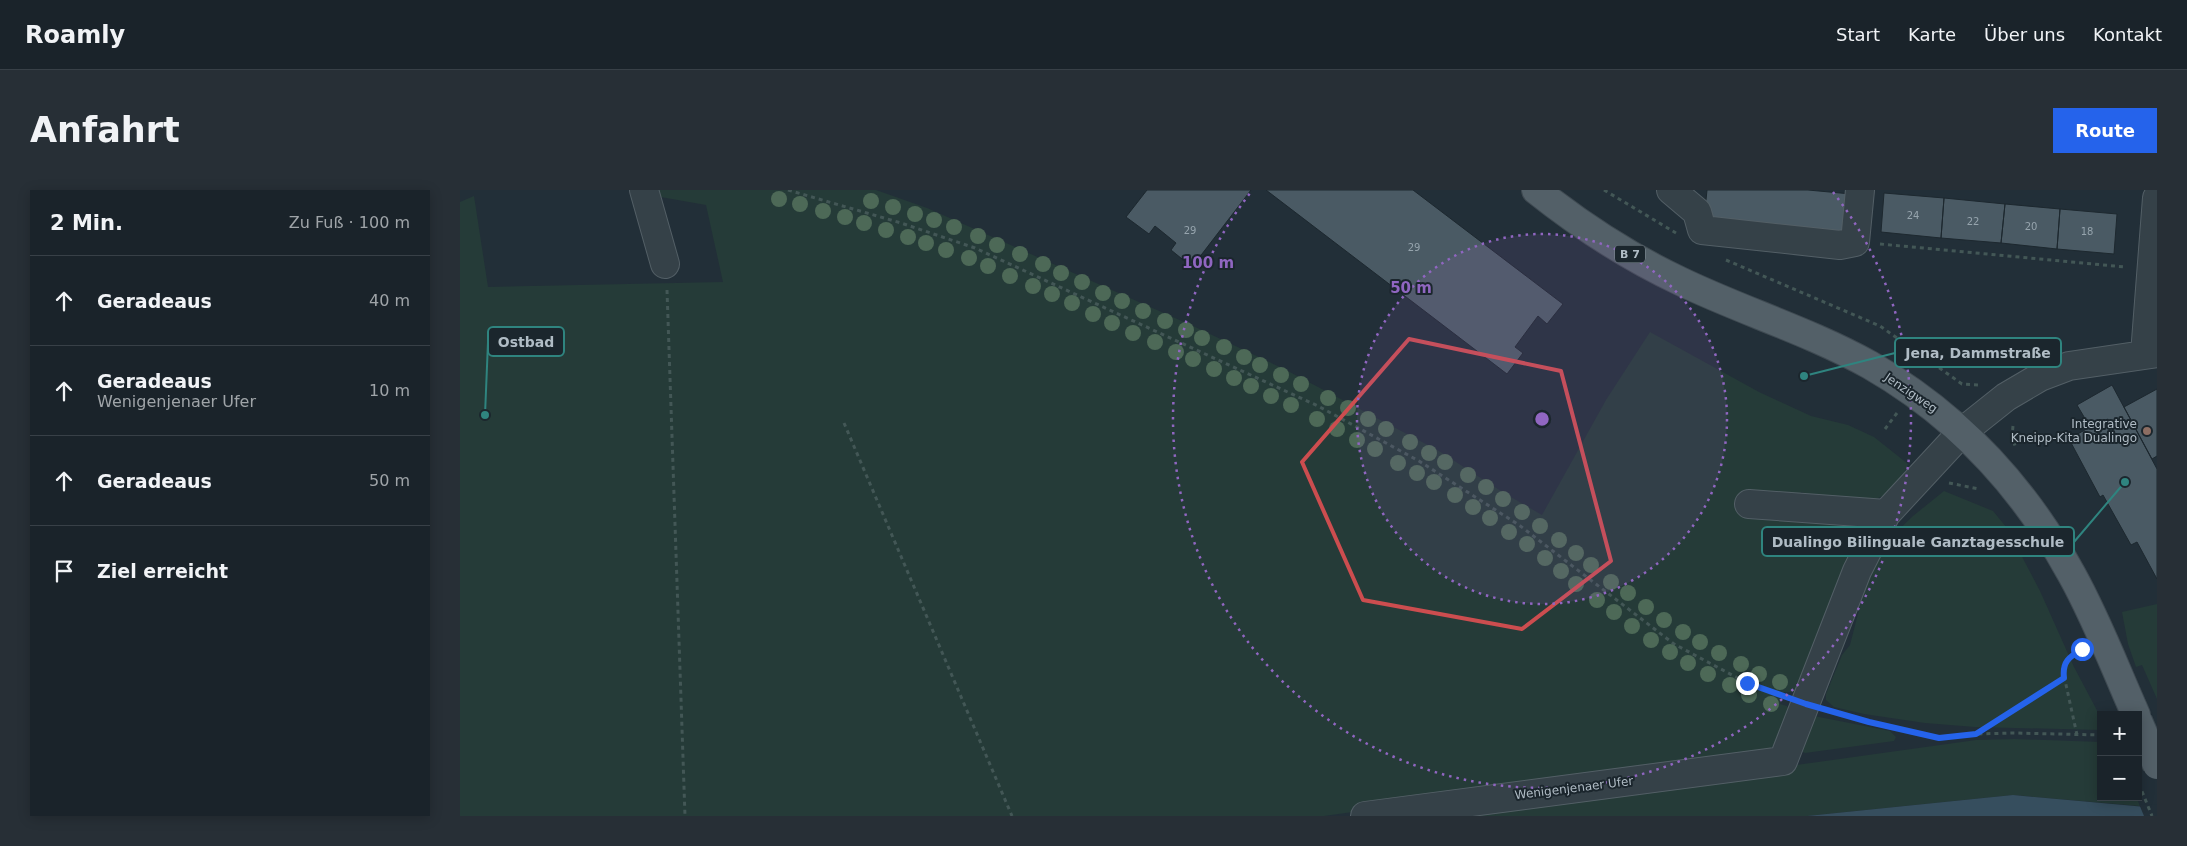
<!DOCTYPE html>
<html lang="de">
<meta charset="utf-8">
<style>
:root{--surface:#1a232a;--page:#272f36;--text:#f1f3f6;--muted:#9fa4a8;--line:#384047;--accent:#2563eb}
body{margin:0;font-family:"DejaVu Sans",sans-serif;background:var(--page);color:var(--text)}
.controls{position:absolute;right:15px;bottom:15px;display:grid;overflow:hidden;border-radius:0px;box-shadow:0 2px 12px #0003}
.controls button{width:45px;height:45px;display:grid;place-items:center;padding:0;border:0;border-bottom:1px solid var(--line);background:var(--surface);color:var(--text);font:25px sans-serif}
.stop{position:absolute;width:15px;height:15px;margin:-11px;border:4px solid #2563eb;border-radius:50%;background:#fff}
.stop.end{background:#2563eb;border-color:#fff;box-shadow:0 1px 5px #0008}
.list{margin:0;padding:0;list-style:none}
h2{display:flex;justify-content:space-between;align-items:center;height:65px;margin:0;padding:0 20px;font-size:21px}
h2 small{font-size:16px;font-weight:400;color:var(--muted)}
.list li{display:grid;grid-template-columns:32px 1fr auto;gap:15px;align-items:center;box-sizing:border-box;height:90px;padding:0 20px;border-top:1px solid var(--line)}
.list b{display:block;font-size:19px;white-space:nowrap}
.list p{margin:0;font-size:16px;white-space:nowrap;color:var(--muted)}
.list em{font-size:16px;font-style:normal;color:var(--muted)}
.icon{flex:none;width:28px;height:28px;fill:none;stroke:currentColor;stroke-width:2;stroke-linecap:round;stroke-linejoin:round}
.map{position:relative;flex:none;width:1697px;height:626px;overflow:hidden;border-radius:0px}
header{display:flex;align-items:center;gap:30px;box-sizing:border-box;height:70px;padding:0 25px;background:var(--surface);border-bottom:1px solid var(--line)}
header strong{font-size:24px}
nav{display:flex;gap:28px;margin-inline-start:auto;font-size:18px}
.intro{display:flex;align-items:center;justify-content:space-between;box-sizing:border-box;height:120px;padding:0 30px}
h1{margin:0;font-size:35px}
.button{padding:12px 22px;border-radius:0px;background:var(--accent);color:#fff;font-size:18px;font-weight:700}
main{display:flex;gap:30px;padding:0 30px}
aside{flex:1;background:var(--surface);border-radius:0px;box-shadow:0 2px 12px #0003}
.map>svg:first-child{display:block}
.green{fill:#253b38}
.water{fill:#364e5e}
.pier{fill:#222f38}
.building{fill:#4a5a64;stroke:#1d282f}
.lines{fill:none;stroke-linecap:round;stroke-linejoin:round}
.minor-casing{stroke:#535f66;stroke-width:30}
.major-casing{stroke:#3f4a52;stroke-width:30}
.path{stroke:#435756;stroke-width:3;stroke-dasharray:4 4;stroke-linecap:butt}
.minor{stroke:#354148;stroke-width:28}
.major{stroke:#536068;stroke-width:28}
.major-bridge-casing{stroke:#3f4a52;stroke-width:30;stroke-linecap:butt}
.major-bridge{stroke:#536068;stroke-width:28}
.tree{fill:#4d6957}
.route{stroke:#2563eb;stroke-width:6}
.marked{fill:none;stroke:#cc4d4f;stroke-width:4;stroke-linejoin:round}
.ring{fill:none;stroke:#9066c1;stroke-width:2.5;stroke-dasharray:2.5 5}
.education-dot{fill:#8d6e63;stroke:#1b262d;stroke-width:2}
.labels{text-anchor:middle;dominant-baseline:central;stroke-width:4;stroke-linejoin:round;paint-order:stroke}
.number-label{font-size:10px;fill:#96a4ad}
.shield{fill:#1b262d;stroke:#838f97;stroke-width:1}
.shield-label{font-size:11px;font-weight:bold;fill:#b0bcc5}
.street-label{font-size:12px;fill:#b0bcc5;stroke:#1b262d}
.poi-label{font-size:12px;fill:#b0bcc5;stroke:#1b262d;text-anchor:end}
.centre{fill:#9066c1;stroke:#1b262d;stroke-width:2.5}
.ring-label{font-size:15px;text-anchor:middle;font-weight:bold;fill:#9066c1;stroke:#1b262d;stroke-width:4;stroke-linejoin:round;paint-order:stroke}
.leader{fill:none;stroke:#2f847f;stroke-width:2}
.callout-dot{fill:#2f847f;stroke:#1b262d;stroke-width:2}
.callout{fill:#1b262d;stroke:#2f847f;stroke-width:2}
.callout-label{font-size:14px;text-anchor:middle;font-weight:bold;fill:#b0bcc5}
</style>
<header>
<strong>Roamly</strong>
<nav><a>Start</a><a>Karte</a><a>Über uns</a><a>Kontakt</a></nav>
</header>
<div class="intro"><h1>Anfahrt</h1><a class="button">Route</a></div>
<main>
<aside>
<h2>2 Min.<small>Zu Fuß · 100 m</small></h2>
<ul class="list">
<li><svg class="icon" aria-label="ahead" viewBox="0 0 24 24"><path d="M12 20V5M6 11l6-6 6 6"/></svg><div><b>Geradeaus</b></div><em>40 m</em></li>
<li><svg class="icon" aria-label="ahead" viewBox="0 0 24 24"><path d="M12 20V5M6 11l6-6 6 6"/></svg><div><b>Geradeaus</b><p>Wenigenjenaer Ufer</p></div><em>10 m</em></li>
<li><svg class="icon" aria-label="ahead" viewBox="0 0 24 24"><path d="M12 20V5M6 11l6-6 6 6"/></svg><div><b>Geradeaus</b></div><em>50 m</em></li>
<li><svg class="icon" aria-label="arrive" viewBox="0 0 24 24"><path d="M6 21V4h12l-3 4 3 4H6"/></svg><div><b>Ziel erreicht</b></div></li>
</ul>
</aside>
<div class="map">
<svg width="1697" height="626" viewBox="0 0 1697 626">
<rect width="100%" height="100%" fill="#222f38"/>
<path class="green" d="M 193,0 L 416,0 L 467,18 L 733,136 L 824,179 L 979,261 L 1044,303 L 1082,325 L 1146,210 L 1190,142 L 1299,202 L 1351,226 L 1388,235 L 1414,247 L 1448,274 L 1436,300 L 1418,308 L 1390,312 L 1366,309 L 1341,302 L 1337,331 L 1379,328 L 1405,337 L 1340,502 L 1324,502 L 1320,514 L 1327,516 L 1331,521 L 1321,549 L 1310,559 L 1079,596 L 864,626 L 0,626 L 0,12 L 14,6 L 28,97 L 263,92 L 246,15 L 195,6 Z
M 1484,301 L 1533,321 L 1547,338 L 1580,401 L 1614,477 L 1641,528 L 1641,540 L 1515,537 L 1465,533 L 1404,524 L 1374,517 L 1366,510 L 1366,504 L 1382,465 L 1390,455 L 1401,412 L 1414,376 L 1429,349 L 1453,326 Z
M 1697,414 L 1697,509 L 1682,475 L 1676,477 L 1668,454 L 1662,422 Z
M 1354,526 L 1430,541 L 1436,547 L 1434,551 L 1345,563 L 1341,561 Z
M 1554,549 L 1641,552 L 1641,607 L 1676,607 L 1680,616 L 1553,605 L 1347,626 L 951,626 L 1243,588 L 1516,550 Z"/>
<path class="water" d="M 1553,605 L 1697,618 L 1697,626 L 1347,626 Z"/>
<path class="pier" d="M 1679,614 L 1697,615 L 1697,626 L 1684,626 Z"/>
<path class="building" d="M 687,0 L 791,0 L 732,77 L 711,60 L 716,53 L 695,36 L 689,44 L 666,27 Z
M 806,0 L 953,0 L 1103,114 L 1087,134 L 1078,126 L 1055,157 L 1063,163 L 1047,184 Z
M 1247,0 L 1348,0 L 1391,4 L 1387,45 L 1244,30 Z
M 1424,3 L 1484,8 L 1481,48 L 1421,42 Z
M 1484,8 L 1545,14 L 1541,53 L 1481,48 Z
M 1545,14 L 1600,19 L 1597,59 L 1541,53 Z
M 1600,19 L 1657,24 L 1654,64 L 1597,59 Z
M 1652,195 L 1697,279 L 1697,389 L 1677,352 L 1671,355 L 1643,305 L 1640,307 L 1609,249 L 1630,237 L 1617,215 Z
M 1697,199 L 1697,266 L 1692,269 L 1664,217 Z"/>
<g class="lines">
<defs>
<path id="minor" d="M 184,0 L 205,74
M 1211,0 L 1237,22 L 1242,40 L 1380,55 L 1395,52 L 1400,0
M 1685,164 L 1697,8
M 1289,314 L 1426,324
M 905,626 L 1323,571 L 1397,381 L 1426,324 L 1502,242 L 1546,207 L 1580,187 L 1609,176 L 1697,163"/>
<path id="major" d="M 1076,0 C 1120,35 1169,67 1220,91 C 1282,121 1349,141 1410,175 C 1497,225 1564,297 1612,385 C 1637,430 1655,478 1676,525"/>
</defs>
<use href="#minor" class="minor-casing"/>
<use href="#major" class="major-casing"/>
<path class="path" d="M 328,0 L 441,33 L 515,58 L 858,216 L 959,271 L 1059,335 L 1214,454 L 1287,493 L 1321,505
M 1144,0 L 1216,43
M 1420,54 L 1665,77
M 1266,70 L 1420,136 L 1502,194 L 1520,195
M 207,100 L 225,626
M 384,233 L 552,626
M 1553,236 L 1552,246 L 1556,259
M 1425,239 L 1437,223
M 1489,293 L 1519,299
M 1370,521 L 1409,533 L 1479,548 L 1516,544 L 1554,543 L 1641,545
M 1516,544 L 1604,488
M 1617,545 L 1603,481 L 1608,468 L 1620,460
M 1679,594 L 1692,626"/>
<use href="#minor" class="minor"/>
<use href="#major" class="major"/>
<defs>
<path id="major-bridge" d="M 1678,531 L 1697,575"/>
</defs>
<use href="#major-bridge" class="major-bridge-casing"/>
<use href="#major-bridge" class="major-bridge"/>
</g>
<g class="tree">
<circle cx="319" cy="9" r="8"/>
<circle cx="411" cy="11" r="8"/>
<circle cx="340" cy="14" r="8"/>
<circle cx="433" cy="17" r="8"/>
<circle cx="363" cy="21" r="8"/>
<circle cx="455" cy="24" r="8"/>
<circle cx="385" cy="27" r="8"/>
<circle cx="474" cy="30" r="8"/>
<circle cx="404" cy="33" r="8"/>
<circle cx="494" cy="37" r="8"/>
<circle cx="426" cy="40" r="8"/>
<circle cx="518" cy="46" r="8"/>
<circle cx="448" cy="47" r="8"/>
<circle cx="466" cy="53" r="8"/>
<circle cx="537" cy="55" r="8"/>
<circle cx="486" cy="60" r="8"/>
<circle cx="560" cy="64" r="8"/>
<circle cx="509" cy="68" r="8"/>
<circle cx="583" cy="74" r="8"/>
<circle cx="528" cy="76" r="8"/>
<circle cx="601" cy="83" r="8"/>
<circle cx="550" cy="86" r="8"/>
<circle cx="622" cy="92" r="8"/>
<circle cx="573" cy="96" r="8"/>
<circle cx="643" cy="103" r="8"/>
<circle cx="592" cy="104" r="8"/>
<circle cx="662" cy="111" r="8"/>
<circle cx="612" cy="113" r="8"/>
<circle cx="683" cy="121" r="8"/>
<circle cx="633" cy="124" r="8"/>
<circle cx="705" cy="131" r="8"/>
<circle cx="652" cy="133" r="8"/>
<circle cx="726" cy="140" r="8"/>
<circle cx="673" cy="143" r="8"/>
<circle cx="742" cy="148" r="8"/>
<circle cx="695" cy="152" r="8"/>
<circle cx="764" cy="157" r="8"/>
<circle cx="716" cy="162" r="8"/>
<circle cx="784" cy="167" r="8"/>
<circle cx="733" cy="169" r="8"/>
<circle cx="800" cy="175" r="8"/>
<circle cx="754" cy="179" r="8"/>
<circle cx="821" cy="185" r="8"/>
<circle cx="774" cy="188" r="8"/>
<circle cx="841" cy="194" r="8"/>
<circle cx="791" cy="196" r="8"/>
<circle cx="811" cy="206" r="8"/>
<circle cx="868" cy="208" r="8"/>
<circle cx="831" cy="215" r="8"/>
<circle cx="888" cy="218" r="8"/>
<circle cx="857" cy="229" r="8"/>
<circle cx="908" cy="229" r="8"/>
<circle cx="877" cy="239" r="8"/>
<circle cx="926" cy="239" r="8"/>
<circle cx="897" cy="250" r="8"/>
<circle cx="950" cy="252" r="8"/>
<circle cx="915" cy="259" r="8"/>
<circle cx="969" cy="263" r="8"/>
<circle cx="985" cy="272" r="8"/>
<circle cx="938" cy="273" r="8"/>
<circle cx="957" cy="283" r="8"/>
<circle cx="1008" cy="285" r="8"/>
<circle cx="974" cy="292" r="8"/>
<circle cx="1026" cy="297" r="8"/>
<circle cx="995" cy="305" r="8"/>
<circle cx="1043" cy="309" r="8"/>
<circle cx="1013" cy="317" r="8"/>
<circle cx="1062" cy="322" r="8"/>
<circle cx="1030" cy="328" r="8"/>
<circle cx="1080" cy="336" r="8"/>
<circle cx="1049" cy="342" r="8"/>
<circle cx="1099" cy="350" r="8"/>
<circle cx="1067" cy="354" r="8"/>
<circle cx="1116" cy="363" r="8"/>
<circle cx="1085" cy="368" r="8"/>
<circle cx="1131" cy="375" r="8"/>
<circle cx="1101" cy="381" r="8"/>
<circle cx="1151" cy="392" r="8"/>
<circle cx="1116" cy="394" r="8"/>
<circle cx="1168" cy="403" r="8"/>
<circle cx="1137" cy="410" r="8"/>
<circle cx="1186" cy="417" r="8"/>
<circle cx="1154" cy="422" r="8"/>
<circle cx="1204" cy="430" r="8"/>
<circle cx="1172" cy="436" r="8"/>
<circle cx="1223" cy="442" r="8"/>
<circle cx="1191" cy="450" r="8"/>
<circle cx="1240" cy="452" r="8"/>
<circle cx="1210" cy="462" r="8"/>
<circle cx="1259" cy="463" r="8"/>
<circle cx="1228" cy="473" r="8"/>
<circle cx="1281" cy="474" r="8"/>
<circle cx="1248" cy="484" r="8"/>
<circle cx="1299" cy="484" r="8"/>
<circle cx="1320" cy="492" r="8"/>
<circle cx="1270" cy="495" r="8"/>
<circle cx="1289" cy="505" r="8"/>
<circle cx="1311" cy="514" r="8"/>
</g>
<g class="lines">
<path class="route" d="M 1287,493 L 1346,514 L 1409,532 L 1479,548 L 1516,544 L 1604,488 C 1602,472 1609,467 1622,459"/>
</g>
<path class="marked" d="M 949,149 L 1101,181 L 1151,371 L 1062,439 L 903,410 L 842,272 Z"/>
<circle cx="1082" cy="229" r="185" fill="#9066c1" fill-opacity=".12"/>
<g class="ring">
<circle cx="1082" cy="229" r="185"/>
<path d="M1373 2A369 369 0 1 1 791 2"/>
</g>
<circle class="education-dot" cx="1687" cy="241" r="5"/>
<g class="labels">
<g class="number-label">
<text x="1453" y="25">24</text>
<text x="1513" y="31">22</text>
<text x="1571" y="36">20</text>
<text x="730" y="40">29</text>
<text x="1627" y="41">18</text>
<text x="954" y="57">29</text>
</g>
<rect class="shield" x="1155" y="55.5" width="30" height="17" rx="4"/>
<g class="shield-label">
<text x="1170" y="64">B 7</text>
</g>
<g class="street-label">
<text transform="translate(1451 203) rotate(34)">Jenzigweg</text>
<text transform="translate(1114 598) rotate(-7)">Wenigenjenaer Ufer</text>
</g>
<g class="poi-label">
<text x="1677" y="234">Integrative<tspan x="1677" dy="14">Kneipp-Kita Dualingo</tspan></text>
</g>
</g>
<circle cx="1082" cy="229" r="8" class="centre"/>
<g class="ring-label">
<text x="748" y="78">100 m</text>
<text x="951" y="103">50 m</text>
</g>
<path class="leader" d="M25 225L28 152M1344 186L1435 163M1665 292L1614 352"/>
<g class="callout-dot">
<circle cx="25" cy="225" r="5"/>
<circle cx="1344" cy="186" r="5"/>
<circle cx="1665" cy="292" r="5"/>
</g>
<g class="callout">
<rect x="28" y="137" width="76" height="29" rx="5"/>
<rect x="1435" y="148" width="166" height="29" rx="5"/>
<rect x="1302" y="337" width="312" height="29" rx="5"/>
</g>
<g class="callout-label">
<text x="66" y="157">Ostbad</text>
<text x="1518" y="168">Jena, Dammstraße</text>
<text x="1458" y="357">Dualingo Bilinguale Ganztagesschule</text>
</g>
</svg>
<div class="controls">
<button>+</button>
<button>−</button>
</div>
<div class="stop" style="left:1622px;top:459px"></div>
<div class="stop end" style="left:1287px;top:493px"></div>
</div>
</main>
